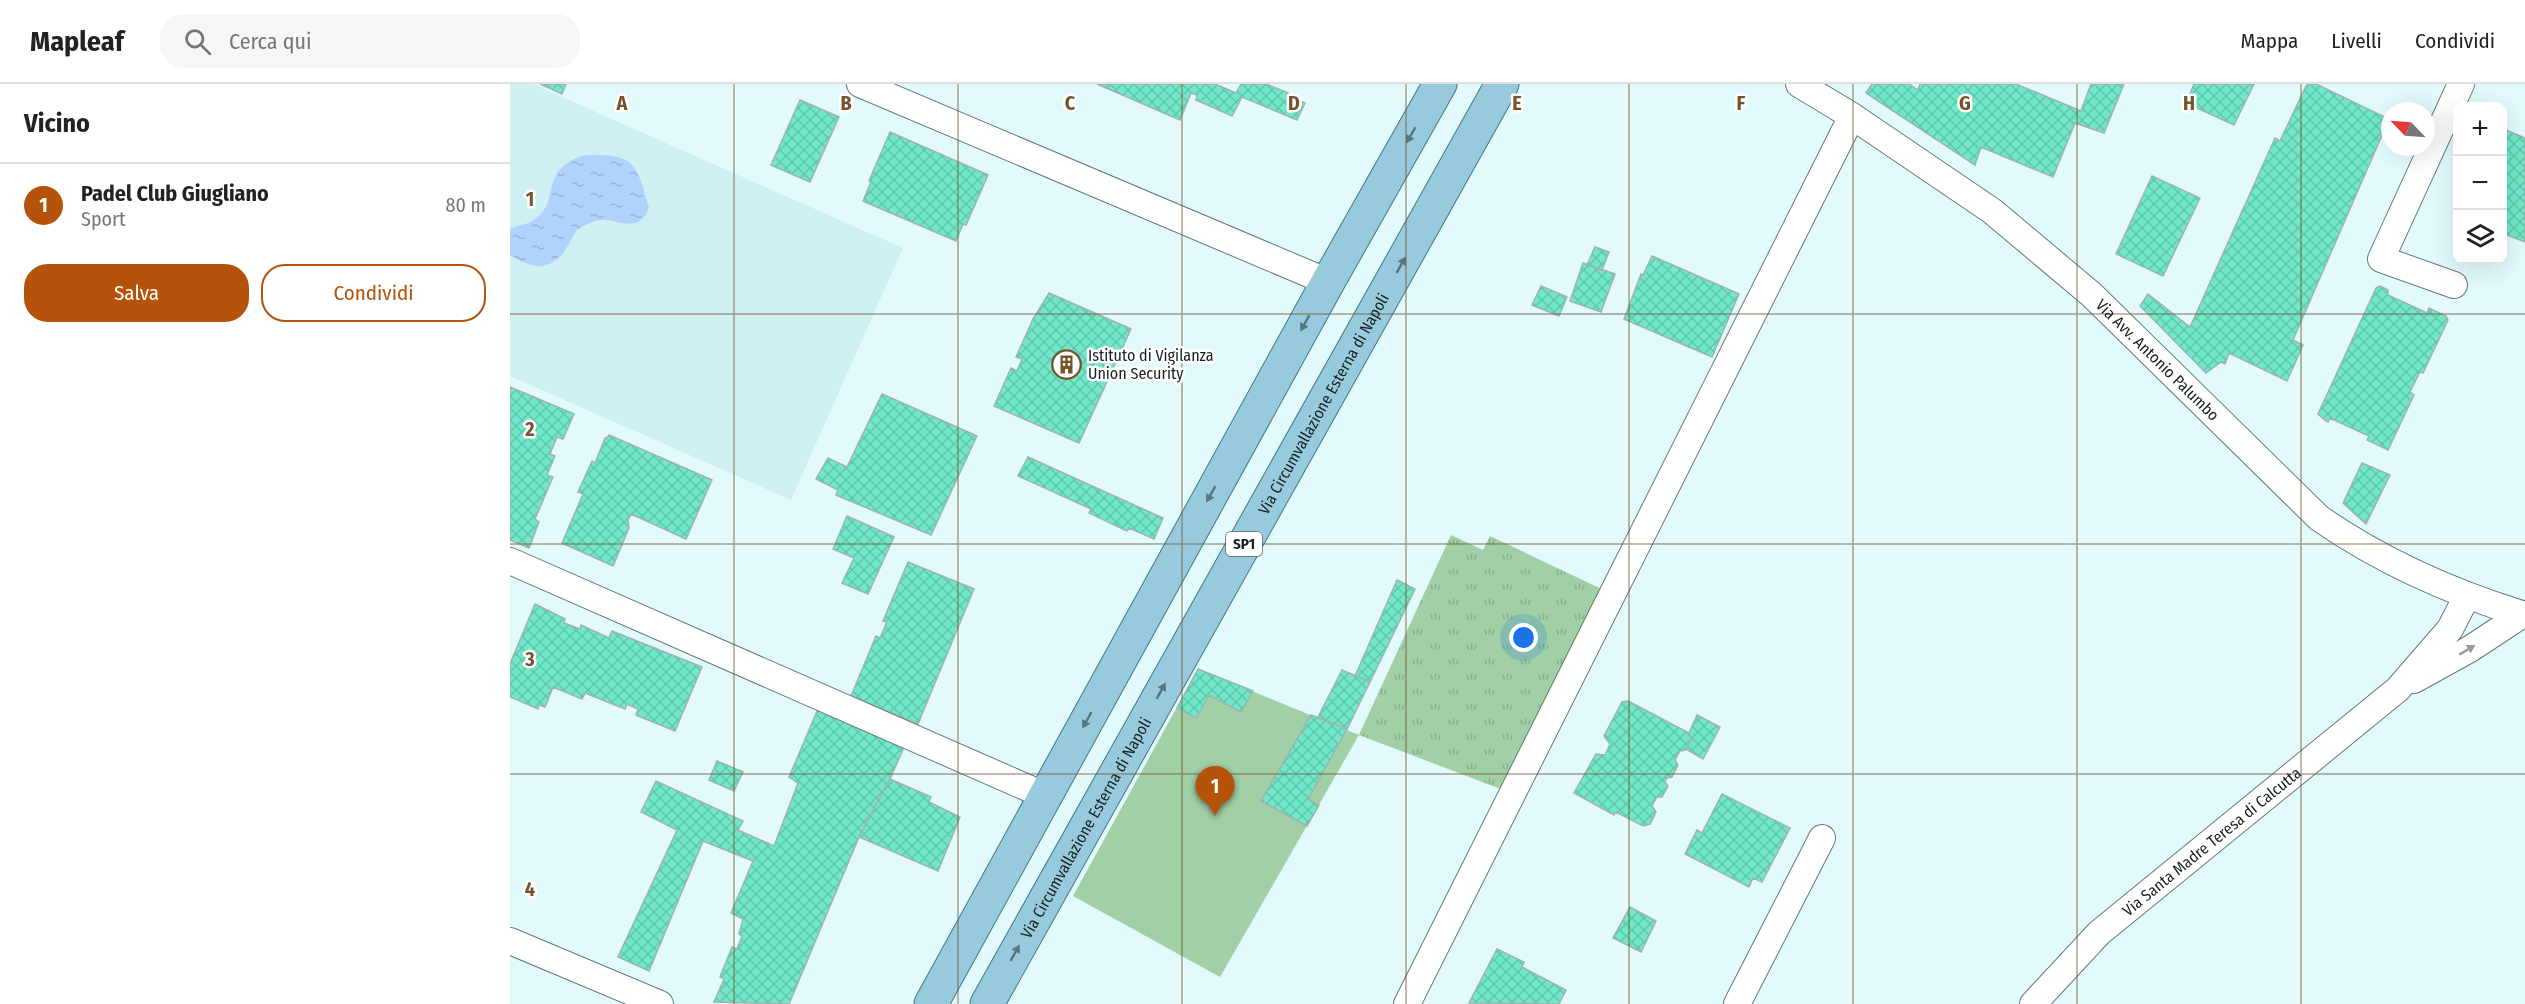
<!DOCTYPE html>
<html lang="it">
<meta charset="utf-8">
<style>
:root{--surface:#fff;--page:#f6f6f6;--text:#222;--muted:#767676;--line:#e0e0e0;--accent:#b45309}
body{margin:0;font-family:"Fira Sans Condensed",sans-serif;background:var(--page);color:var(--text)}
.controls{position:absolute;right:18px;top:18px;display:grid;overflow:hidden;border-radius:12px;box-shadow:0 6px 24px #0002}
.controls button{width:54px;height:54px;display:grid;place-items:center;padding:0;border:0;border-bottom:2px solid var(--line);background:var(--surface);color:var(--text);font:30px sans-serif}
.compass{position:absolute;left:1871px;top:18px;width:54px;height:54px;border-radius:50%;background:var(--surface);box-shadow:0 6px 24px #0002;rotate:295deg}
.you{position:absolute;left:1014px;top:554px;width:21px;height:21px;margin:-15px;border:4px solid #fff;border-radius:50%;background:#1a73e8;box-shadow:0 0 0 9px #1a73e833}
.badge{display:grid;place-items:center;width:39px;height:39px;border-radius:50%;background:var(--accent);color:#fff;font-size:20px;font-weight:700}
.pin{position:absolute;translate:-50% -50px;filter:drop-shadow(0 2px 3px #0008)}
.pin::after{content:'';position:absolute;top:32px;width:21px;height:18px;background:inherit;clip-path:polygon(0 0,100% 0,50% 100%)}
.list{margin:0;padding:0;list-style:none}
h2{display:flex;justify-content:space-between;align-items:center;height:78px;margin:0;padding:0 24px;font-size:26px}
h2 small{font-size:20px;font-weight:400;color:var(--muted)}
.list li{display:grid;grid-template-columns:39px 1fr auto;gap:18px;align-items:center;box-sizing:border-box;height:84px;padding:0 24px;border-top:2px solid var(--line)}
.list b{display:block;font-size:22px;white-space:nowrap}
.list p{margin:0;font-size:20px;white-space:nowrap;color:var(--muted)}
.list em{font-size:20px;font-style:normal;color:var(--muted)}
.actions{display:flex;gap:12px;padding:18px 24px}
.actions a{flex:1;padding:14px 0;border:2px solid var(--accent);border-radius:24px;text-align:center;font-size:21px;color:var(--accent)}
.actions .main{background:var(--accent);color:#fff}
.icon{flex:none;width:33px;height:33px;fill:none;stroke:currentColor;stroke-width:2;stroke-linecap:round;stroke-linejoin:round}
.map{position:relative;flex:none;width:2015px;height:920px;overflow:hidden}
header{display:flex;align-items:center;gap:36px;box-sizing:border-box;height:84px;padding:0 30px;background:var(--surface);border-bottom:2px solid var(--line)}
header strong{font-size:28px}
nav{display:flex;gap:33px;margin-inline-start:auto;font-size:21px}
.search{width:420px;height:54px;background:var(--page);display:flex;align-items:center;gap:15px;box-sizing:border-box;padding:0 21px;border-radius:24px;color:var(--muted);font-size:22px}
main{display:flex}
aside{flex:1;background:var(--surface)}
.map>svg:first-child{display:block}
.built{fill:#cff0f2}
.grass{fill:url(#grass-tufts)}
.pitch{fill:#a1cfa6}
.water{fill:url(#water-ripples)}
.building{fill:url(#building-cross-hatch);stroke:#9fb4ad;stroke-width:1.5}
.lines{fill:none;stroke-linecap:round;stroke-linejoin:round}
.minor-casing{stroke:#64797a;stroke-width:28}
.primary-casing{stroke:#3f778d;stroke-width:35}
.minor{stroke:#fff;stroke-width:26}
.primary{stroke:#98cadd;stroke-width:33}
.oneway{fill:#587680}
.oneway2{fill:#989b9c}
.grid{fill:none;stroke:#75532b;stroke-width:1.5;stroke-opacity:0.55}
.labels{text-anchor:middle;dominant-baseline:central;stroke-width:5;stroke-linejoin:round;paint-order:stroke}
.shield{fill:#fff;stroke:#5e6464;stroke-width:1.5}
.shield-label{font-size:15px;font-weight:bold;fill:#192122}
.poi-label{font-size:16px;fill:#192122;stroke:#fff;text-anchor:start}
.street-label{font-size:16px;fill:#192122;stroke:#fff}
.grid-label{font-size:20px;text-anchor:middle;font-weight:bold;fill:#75532b;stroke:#fff;stroke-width:5;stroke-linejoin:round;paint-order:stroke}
</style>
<header>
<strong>Mapleaf</strong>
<div class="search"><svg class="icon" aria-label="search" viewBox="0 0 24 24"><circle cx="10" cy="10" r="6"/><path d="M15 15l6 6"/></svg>Cerca qui</div>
<nav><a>Mappa</a><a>Livelli</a><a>Condividi</a></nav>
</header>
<main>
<aside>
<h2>Vicino<small></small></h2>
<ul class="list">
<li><span class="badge">1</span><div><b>Padel Club Giugliano</b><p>Sport</p></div><em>80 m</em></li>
</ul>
<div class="actions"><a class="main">Salva</a><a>Condividi</a></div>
</aside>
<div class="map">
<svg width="2015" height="920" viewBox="0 0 2015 920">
<defs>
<pattern id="grass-tufts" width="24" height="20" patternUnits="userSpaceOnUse" patternTransform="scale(1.5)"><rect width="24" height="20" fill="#a1cfa6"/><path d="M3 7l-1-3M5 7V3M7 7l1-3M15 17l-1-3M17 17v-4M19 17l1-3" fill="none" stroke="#8ab18f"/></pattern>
<pattern id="water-ripples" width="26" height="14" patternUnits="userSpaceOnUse" patternTransform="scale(1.5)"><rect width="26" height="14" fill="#afd3fd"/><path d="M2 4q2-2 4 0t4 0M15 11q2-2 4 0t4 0" fill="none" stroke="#96b5d9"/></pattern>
<pattern id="building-cross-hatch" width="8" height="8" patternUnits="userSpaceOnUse" patternTransform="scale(1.5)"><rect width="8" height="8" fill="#70e8c9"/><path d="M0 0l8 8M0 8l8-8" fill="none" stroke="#60c7ac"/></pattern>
</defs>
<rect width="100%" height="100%" fill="#e3fafc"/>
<path class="built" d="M 0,0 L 23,0 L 393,164 L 281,416 L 0,292 Z"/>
<path class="grass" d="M 941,451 L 973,466 L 980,452 L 1098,508 L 996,707 L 849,651 Z"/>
<path class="pitch" d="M 688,585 L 849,651 L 710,893 L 563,812 Z"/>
<path class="water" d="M 77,71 C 126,70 126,79 139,123 C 129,151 110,135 91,136 C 86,136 78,140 73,142 C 65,146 63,153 59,160 C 44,187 25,187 0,171 L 0,145 C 14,138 20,143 33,127 C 39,120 39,113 41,105 C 45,86 58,75 77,71 Z"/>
<path class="building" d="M 30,0 L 56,0 L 52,10 Z
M 587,0 L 705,0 L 726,9 L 731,0 L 756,0 L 778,9 L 777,12 L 795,19 L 787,36 L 732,13 L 722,32 L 686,16 L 687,11 L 681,9 L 670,36 Z
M 1362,0 L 1399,0 L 1408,6 L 1410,0 L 1506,0 L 1571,27 L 1581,0 L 1614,0 L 1594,49 L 1565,39 L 1543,93 L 1471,63 L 1465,81 L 1356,9 Z
M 1684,0 L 1744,0 L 1724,41 L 1676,19 Z
M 1797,0 L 1806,0 L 1879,35 L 1783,256 L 1793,261 L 1777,297 L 1719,269 L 1715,280 L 1711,278 L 1696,289 L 1630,222 L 1638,210 L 1680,243 L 1765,54 L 1770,57 Z
M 290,16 L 329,33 L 300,98 L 261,81 Z
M 1996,46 L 2015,54 L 2015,158 L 1992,149 L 1992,54 Z
M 380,48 L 478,91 L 456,141 L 453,140 L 446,157 L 353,117 L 361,98 L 359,97 Z
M 1642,92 L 1690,114 L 1653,192 L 1606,170 Z
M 1085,163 L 1099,168 L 1092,186 L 1077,181 Z
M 1142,172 L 1229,210 L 1202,273 L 1114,235 L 1131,190 L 1133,191 Z
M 1073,179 L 1105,190 L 1091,228 L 1060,217 Z
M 1031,202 L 1057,213 L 1049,232 L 1022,221 Z
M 1870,202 L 1878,206 L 1878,211 L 1917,229 L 1919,224 L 1936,232 L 1938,236 L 1913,289 L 1910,288 L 1900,308 L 1904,311 L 1878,366 L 1857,356 L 1859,352 L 1820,334 L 1818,338 L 1816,337 L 1808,330 L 1866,204 Z
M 539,209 L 621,245 L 569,359 L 484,322 L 501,284 L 507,287 L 512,275 L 506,273 L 523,235 Z
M 0,303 L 64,330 L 53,355 L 47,353 L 40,370 L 45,372 L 37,391 L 43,393 L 25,435 L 29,438 L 19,464 L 0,456 Z
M 372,310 L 467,352 L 421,451 L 326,411 L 328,406 L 306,395 L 318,374 L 337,383 Z
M 99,351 L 202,396 L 176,455 L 121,430 L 118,436 L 119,444 L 103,482 L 52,459 L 73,410 L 68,408 L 82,377 L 85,379 L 95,354 L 96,355 Z
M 518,373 L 653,434 L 644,455 L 619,444 L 617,447 L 579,429 L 581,425 L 508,392 Z
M 1852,379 L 1880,391 L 1856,440 L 1833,419 Z
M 337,432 L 384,453 L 358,510 L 332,499 L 344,474 L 323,465 Z
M 398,478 L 464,505 L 408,640 L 341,612 L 366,552 L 370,554 L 377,538 L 373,537 Z
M 887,496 L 905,505 L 860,598 L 845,592 Z
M 25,520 L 55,535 L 54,539 L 70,545 L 71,541 L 99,554 L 102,547 L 192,583 L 165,647 L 126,631 L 128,625 L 117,620 L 115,625 L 75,609 L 72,615 L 43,603 L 35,623 L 29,621 L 28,625 L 0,613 L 0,580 Z
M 688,585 L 743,607 L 731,628 L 699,611 L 686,634 L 667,624 Z
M 832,586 L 860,598 L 837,645 L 808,633 Z
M 1118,617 L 1179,649 L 1181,655 L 1175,666 L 1170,667 L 1165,676 L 1168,681 L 1162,693 L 1157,694 L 1155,698 L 1158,702 L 1152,713 L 1147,713 L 1142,722 L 1146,728 L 1140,740 L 1133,742 L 1106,728 L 1104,731 L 1064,709 L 1086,670 L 1095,671 L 1100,660 L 1094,652 L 1112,618 Z
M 308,625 L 395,661 L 380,695 L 349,753 L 279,920 L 204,918 L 214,895 L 210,893 L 222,863 L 227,865 L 232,852 L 229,850 L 233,835 L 221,829 L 243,777 L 193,757 L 139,887 L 108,873 L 167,746 L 131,728 L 146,697 L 233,737 L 228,746 L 264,762 L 288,699 L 279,693 Z
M 801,631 L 837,645 L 798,715 L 809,721 L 797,742 L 751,717 Z
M 1187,631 L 1210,643 L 1193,675 L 1176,665 L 1181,655 L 1179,649 Z
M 207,677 L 233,688 L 224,707 L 199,696 Z
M 380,695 L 421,713 L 419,718 L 450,733 L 428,787 L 349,753 Z
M 1212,710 L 1280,744 L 1252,798 L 1243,794 L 1239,803 L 1175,770 L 1187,746 L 1192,749 Z
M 1120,823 L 1146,837 L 1131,868 L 1103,854 Z
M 987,865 L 1014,878 L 1012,883 L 1056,906 L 1049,920 L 959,919 Z"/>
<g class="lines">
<defs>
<g id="minor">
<path d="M 350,0 L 818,198"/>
<path id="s1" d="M 1289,0 L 1342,32 L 1482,127 L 1582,211 L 1809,434 C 1871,477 1943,509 2015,531"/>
<path d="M 1944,201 L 1871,175 L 1951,0"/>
<path d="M 0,477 L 536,712"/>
<path d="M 1904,596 L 1960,565 L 2013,530"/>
<path d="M 0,857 L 150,920"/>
<path d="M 897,920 L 1342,32"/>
<path d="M 1227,920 L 1312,754"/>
<path id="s2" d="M 1523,920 L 1589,849 L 1888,605 L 1940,545 L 1957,512"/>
</g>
<g id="primary">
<path d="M 421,920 L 818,198 L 930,0"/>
<path id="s3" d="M 477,920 L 992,0"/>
</g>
</defs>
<use href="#minor" class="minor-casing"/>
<use href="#primary" class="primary-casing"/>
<use href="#minor" class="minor"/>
<use href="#primary" class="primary"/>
</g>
<defs><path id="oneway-solid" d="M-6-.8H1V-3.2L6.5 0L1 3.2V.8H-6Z" transform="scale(1.5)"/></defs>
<g class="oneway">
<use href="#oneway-solid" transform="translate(901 51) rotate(120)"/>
<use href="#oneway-solid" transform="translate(891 181) rotate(-61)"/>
<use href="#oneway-solid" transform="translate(795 239) rotate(119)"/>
<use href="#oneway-solid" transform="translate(701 410) rotate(119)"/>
<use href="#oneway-solid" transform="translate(651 607) rotate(-61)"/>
<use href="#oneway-solid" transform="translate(577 636) rotate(119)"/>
<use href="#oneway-solid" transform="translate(505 869) rotate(-61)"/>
</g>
<use class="oneway2" href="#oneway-solid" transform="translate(1957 566) rotate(-31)"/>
<path class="grid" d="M 224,0 L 224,920M 448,0 L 448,920M 672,0 L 672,920M 896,0 L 896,920M 1119,0 L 1119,920M 1343,0 L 1343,920M 1567,0 L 1567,920M 1791,0 L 1791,920M 0,230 L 2015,230M 0,460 L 2015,460M 0,690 L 2015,690"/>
<defs>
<symbol id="building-ring" viewBox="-11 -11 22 22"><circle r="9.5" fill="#fff" stroke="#75532b" stroke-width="1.5"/><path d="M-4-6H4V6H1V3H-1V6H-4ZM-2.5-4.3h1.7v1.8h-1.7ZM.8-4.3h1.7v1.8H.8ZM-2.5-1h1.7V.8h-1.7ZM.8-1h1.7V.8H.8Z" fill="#75532b"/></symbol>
</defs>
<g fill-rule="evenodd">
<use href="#building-ring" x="540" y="264" width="33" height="33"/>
</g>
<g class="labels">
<rect class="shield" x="716" y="448" width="36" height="24" rx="4.5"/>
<g class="shield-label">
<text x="734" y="460">SP1</text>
</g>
<g class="poi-label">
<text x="578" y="271">Istituto di Vigilanza<tspan x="578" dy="18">Union Security</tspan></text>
</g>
<g class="street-label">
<text stroke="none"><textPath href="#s1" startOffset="454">Via Avv. Antonio Palumbo</textPath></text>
<text stroke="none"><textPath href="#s3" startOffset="688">Via Circumvallazione Esterna di Napoli</textPath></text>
<text stroke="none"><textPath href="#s3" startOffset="202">Via Circumvallazione Esterna di Napoli</textPath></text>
<text stroke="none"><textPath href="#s2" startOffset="242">Via Santa Madre Teresa di Calcutta</textPath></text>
</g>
</g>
<g class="grid-label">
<text x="112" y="26">A</text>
<text x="336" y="26">B</text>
<text x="560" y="26">C</text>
<text x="784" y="26">D</text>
<text x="1007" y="26">E</text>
<text x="1231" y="26">F</text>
<text x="1455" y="26">G</text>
<text x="1679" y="26">H</text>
<text x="20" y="122">1</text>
<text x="20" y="352">2</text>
<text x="20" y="582">3</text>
<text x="20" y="812">4</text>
</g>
</svg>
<div class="controls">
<button>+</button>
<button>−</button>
<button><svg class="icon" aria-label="layers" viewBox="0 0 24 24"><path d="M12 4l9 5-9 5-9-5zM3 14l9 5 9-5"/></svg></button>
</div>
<svg class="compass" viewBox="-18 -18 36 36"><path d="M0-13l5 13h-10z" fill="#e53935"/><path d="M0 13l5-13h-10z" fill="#767676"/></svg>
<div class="you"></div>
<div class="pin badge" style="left:705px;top:732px">1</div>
</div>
</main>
